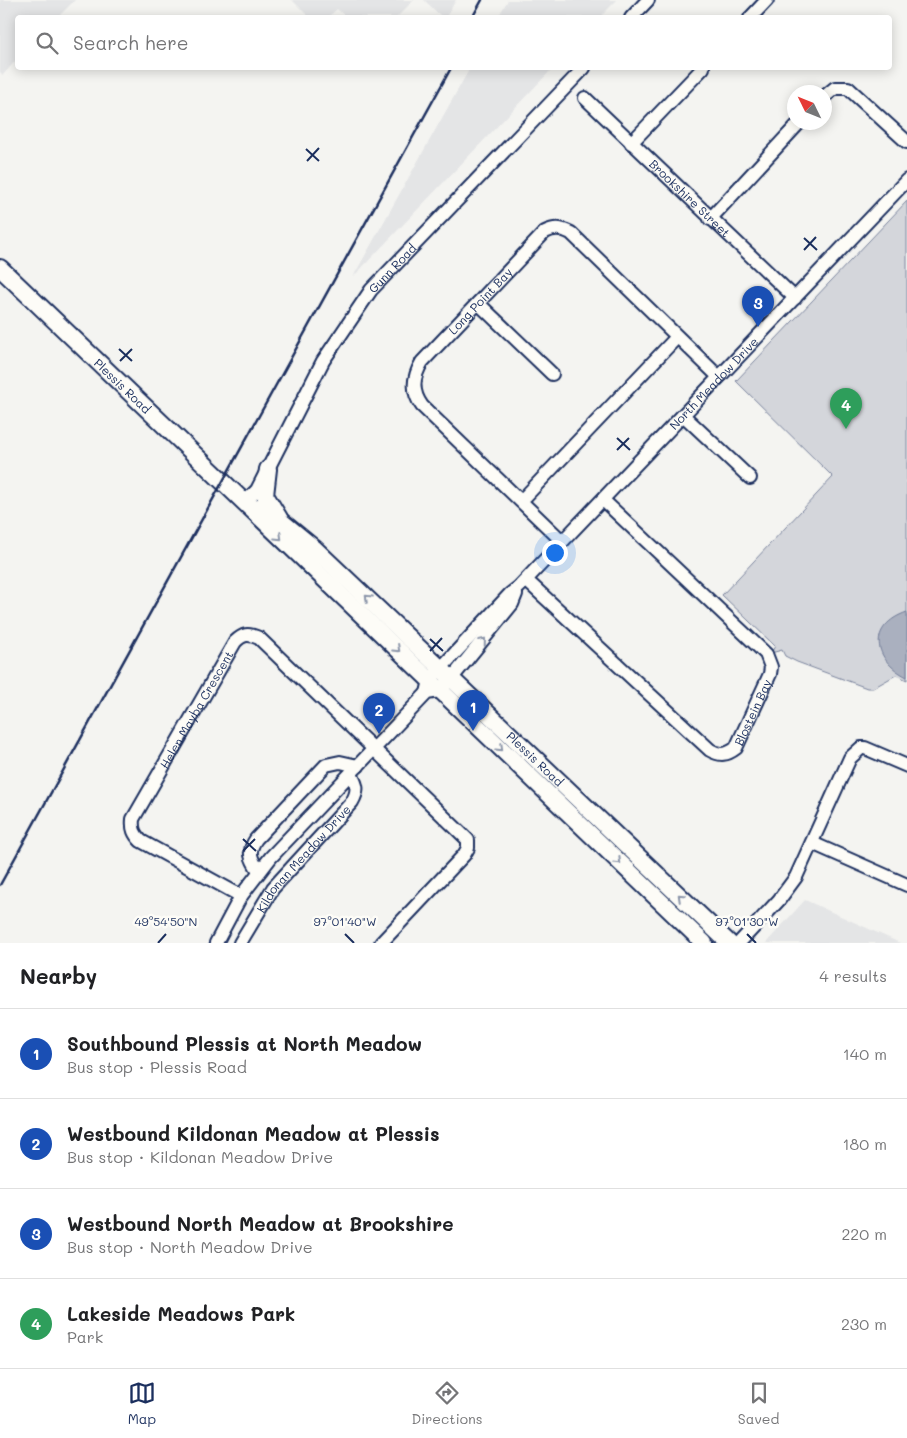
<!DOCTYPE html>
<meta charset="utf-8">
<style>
:root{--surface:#fff;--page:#f6f6f6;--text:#202124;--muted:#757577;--line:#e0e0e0;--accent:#1b2f5e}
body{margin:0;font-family:Mali,sans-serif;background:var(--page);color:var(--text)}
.compass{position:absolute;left:787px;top:85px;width:45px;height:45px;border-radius:50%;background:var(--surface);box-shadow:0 2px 12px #0003;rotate:313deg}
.you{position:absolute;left:554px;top:552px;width:18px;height:18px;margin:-12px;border:4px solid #fff;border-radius:50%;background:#1a73e8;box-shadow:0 0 0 8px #1a73e833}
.badge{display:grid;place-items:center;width:32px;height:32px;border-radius:50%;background:var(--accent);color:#fff;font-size:16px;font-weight:700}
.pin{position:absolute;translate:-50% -41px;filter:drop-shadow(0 1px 2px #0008)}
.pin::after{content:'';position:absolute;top:26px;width:18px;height:15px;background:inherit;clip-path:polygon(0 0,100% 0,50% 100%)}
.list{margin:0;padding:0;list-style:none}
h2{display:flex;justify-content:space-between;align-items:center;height:65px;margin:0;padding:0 20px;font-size:21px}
h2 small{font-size:16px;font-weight:400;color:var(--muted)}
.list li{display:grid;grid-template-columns:32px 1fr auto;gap:15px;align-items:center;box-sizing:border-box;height:90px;padding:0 20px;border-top:1px solid var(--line)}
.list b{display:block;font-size:19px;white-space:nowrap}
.list p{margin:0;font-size:16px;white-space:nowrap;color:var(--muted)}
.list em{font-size:16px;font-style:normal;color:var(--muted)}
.icon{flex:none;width:28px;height:28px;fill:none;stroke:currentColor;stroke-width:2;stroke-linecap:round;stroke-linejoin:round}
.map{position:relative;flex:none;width:907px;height:943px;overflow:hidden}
.search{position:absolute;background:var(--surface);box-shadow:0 2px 12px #0003;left:15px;right:15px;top:15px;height:55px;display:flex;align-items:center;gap:12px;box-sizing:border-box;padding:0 18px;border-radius:5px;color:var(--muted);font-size:19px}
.sheet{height:425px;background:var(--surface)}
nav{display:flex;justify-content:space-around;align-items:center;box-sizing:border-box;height:70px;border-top:1px solid var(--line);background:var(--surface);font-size:14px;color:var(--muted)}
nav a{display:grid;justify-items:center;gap:2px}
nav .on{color:var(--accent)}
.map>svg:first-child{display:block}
.built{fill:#e4e5e6}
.green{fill:#d4d6db;stroke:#78829c}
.water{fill:#aab0bf;stroke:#717c98}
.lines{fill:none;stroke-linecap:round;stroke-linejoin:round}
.minor-casing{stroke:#1b2f5e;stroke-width:16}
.major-casing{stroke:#1b2f5e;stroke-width:20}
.minor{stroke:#fdfcf7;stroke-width:12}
.major{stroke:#fdfcf7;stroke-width:16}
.rail{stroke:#1b2f5e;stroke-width:2.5}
.oneway{stroke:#8c96aa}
.ticks{fill:none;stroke:#1b2f5e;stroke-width:2}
.labels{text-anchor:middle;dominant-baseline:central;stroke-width:5;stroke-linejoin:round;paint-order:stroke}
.street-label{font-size:12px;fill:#1b2f5e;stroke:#fdfcf7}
.ticks-label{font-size:12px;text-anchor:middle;fill:#1b2f5e;stroke:#fdfcf7;stroke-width:5;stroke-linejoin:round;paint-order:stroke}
</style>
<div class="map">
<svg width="907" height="943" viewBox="0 0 907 943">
<rect width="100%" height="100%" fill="#f4f4f1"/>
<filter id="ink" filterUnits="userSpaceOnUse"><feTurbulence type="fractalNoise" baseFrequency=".02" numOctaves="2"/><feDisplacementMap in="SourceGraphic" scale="10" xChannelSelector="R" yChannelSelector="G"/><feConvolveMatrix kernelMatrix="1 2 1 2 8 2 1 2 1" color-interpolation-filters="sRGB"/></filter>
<g filter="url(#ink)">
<path class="built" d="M 0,0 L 75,0 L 58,17 L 18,18 L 17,59 L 3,75 L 0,72 Z
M 292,0 L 414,0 L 397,17 L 346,17 L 337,9 L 328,17 L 310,18 Z
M 424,0 L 456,0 L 446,17 L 443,18 Z
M 508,0 L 617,0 L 600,17 L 498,17 Z
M 470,68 L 553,68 L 353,277 Z
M 805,900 L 900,943 L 766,943 Z"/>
<path class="green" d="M 907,201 L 907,680 L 896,675 L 873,688 L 867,688 L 797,662 L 785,656 L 782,650 L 771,653 L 775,646 L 722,595 L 833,477 L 736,381 Z"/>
<path class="water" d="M 907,612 L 907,677 C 873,660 867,626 907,612 Z"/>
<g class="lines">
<defs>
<g id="minor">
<path d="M 631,18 L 648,0"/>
<path d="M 750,18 L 767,0"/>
<path d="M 824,97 L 835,88 L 848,88 L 907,142"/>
<path id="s1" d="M 585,98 L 795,298"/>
<path d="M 631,143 L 703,68"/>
<path d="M 710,219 L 800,122"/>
<path d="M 478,303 L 552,374"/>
<path d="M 683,415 L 750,478"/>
<path d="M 521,501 L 677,337"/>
<path id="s2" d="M 245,502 L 257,490 L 323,361 L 371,290 L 584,68"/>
<path id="s3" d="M 562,541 L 422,406 C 411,391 413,377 422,362 L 545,232 C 555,227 561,228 571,233 L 719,377"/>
<path id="s4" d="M 526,580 L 710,750 C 720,756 727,755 736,748 L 770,674 L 771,667 L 766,654 L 603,500"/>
<path id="s5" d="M 427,693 L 430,680 L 510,594 L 519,587 L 907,180"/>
<path d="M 812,843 L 907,885"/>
<path d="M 259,871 C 251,859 247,852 256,839 L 326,765 L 340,762 L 358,766"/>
<path id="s6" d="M 241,896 L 141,841 C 134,834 132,829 133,819 L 235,642 C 243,634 248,633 259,638 L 468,840 L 468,848 L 464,855 L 381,943"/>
<path d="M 216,943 L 241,896 L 271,857 L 427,693 L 439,691 L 452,678 L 512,604 L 516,594"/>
<path id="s7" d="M 240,943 L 273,888 L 352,802 C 359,790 357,785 351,774"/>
<path d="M 739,943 L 779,900 L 796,877 L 850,758 L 861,748 L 865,748 L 907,766"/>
</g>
<g id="major">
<path id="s8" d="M 0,268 L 704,943"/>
<path d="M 268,469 L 265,495 L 279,518"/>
<path id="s9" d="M 258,507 L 282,522 L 315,549 L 729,943"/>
</g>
</defs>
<use href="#minor" class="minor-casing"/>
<use href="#major" class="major-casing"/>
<use href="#minor" class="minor"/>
<use href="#major" class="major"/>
<path class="rail" d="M 472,18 L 482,0
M 0,885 L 451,68"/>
</g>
<defs><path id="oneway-chevron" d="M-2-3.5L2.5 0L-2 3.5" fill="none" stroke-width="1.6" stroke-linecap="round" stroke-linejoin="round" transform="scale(1.25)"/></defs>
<g class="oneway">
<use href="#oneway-chevron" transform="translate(279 537) rotate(44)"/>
<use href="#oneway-chevron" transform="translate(368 598) rotate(-136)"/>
<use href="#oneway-chevron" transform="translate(483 641) rotate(-50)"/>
<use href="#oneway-chevron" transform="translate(397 649) rotate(43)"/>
<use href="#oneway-chevron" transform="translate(500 748) rotate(44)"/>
<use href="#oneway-chevron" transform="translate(618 861) rotate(44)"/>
<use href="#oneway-chevron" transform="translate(681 897) rotate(-136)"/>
</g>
</g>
<path class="ticks" d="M 306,149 L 319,161M 307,161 L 319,148M 804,238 L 817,250M 804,250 L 816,237M 119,349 L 132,361M 120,361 L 132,349M 617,438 L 630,450M 617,450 L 629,438M 430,639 L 443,651M 430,651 L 442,638M 243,839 L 256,851M 243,851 L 255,839M 345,934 L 354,943M 747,934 L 756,943M 158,943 L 166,934"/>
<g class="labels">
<g class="street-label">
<text stroke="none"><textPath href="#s1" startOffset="145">Brookshire Street</textPath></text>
<text stroke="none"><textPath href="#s2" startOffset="278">Gunn Road</textPath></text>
<text stroke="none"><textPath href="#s3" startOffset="326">Long Point Bay</textPath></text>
<text stroke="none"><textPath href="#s5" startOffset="424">North Meadow Drive</textPath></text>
<text stroke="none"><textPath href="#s8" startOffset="170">Plessis Road</textPath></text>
<text stroke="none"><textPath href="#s6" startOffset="265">Helen Mayba Crescent</textPath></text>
<text stroke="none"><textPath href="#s4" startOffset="318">Blostein Bay</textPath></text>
<text stroke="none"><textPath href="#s9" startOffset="375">Plessis Road</textPath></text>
<text stroke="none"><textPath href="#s7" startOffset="106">Kildonan Meadow Drive</textPath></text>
</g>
</g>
<g class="ticks-label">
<text x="166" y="926">49°54'50"N</text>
<text x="345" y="926">97°01'40"W</text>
<text x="747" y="926">97°01'30"W</text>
</g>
</svg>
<svg class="compass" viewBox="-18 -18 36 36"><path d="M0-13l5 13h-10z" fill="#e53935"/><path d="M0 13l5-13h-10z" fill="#757577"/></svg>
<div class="you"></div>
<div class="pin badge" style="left:473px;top:731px;background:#1a4fb4">1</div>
<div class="pin badge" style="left:379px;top:734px;background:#1a4fb4">2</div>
<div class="pin badge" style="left:758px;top:327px;background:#1a4fb4">3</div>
<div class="pin badge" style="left:846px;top:429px;background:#2e9e5b">4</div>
<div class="search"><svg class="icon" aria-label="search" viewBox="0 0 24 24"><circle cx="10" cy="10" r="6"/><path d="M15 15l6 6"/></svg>Search here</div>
</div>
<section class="sheet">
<h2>Nearby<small>4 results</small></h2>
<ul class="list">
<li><span class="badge" style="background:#1a4fb4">1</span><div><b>Southbound Plessis at North Meadow</b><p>Bus stop · Plessis Road</p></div><em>140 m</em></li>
<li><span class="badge" style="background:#1a4fb4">2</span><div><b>Westbound Kildonan Meadow at Plessis</b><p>Bus stop · Kildonan Meadow Drive</p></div><em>180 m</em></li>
<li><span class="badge" style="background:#1a4fb4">3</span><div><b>Westbound North Meadow at Brookshire</b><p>Bus stop · North Meadow Drive</p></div><em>220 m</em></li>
<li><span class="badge" style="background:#2e9e5b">4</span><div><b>Lakeside Meadows Park</b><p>Park</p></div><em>230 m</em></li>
</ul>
</section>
<nav>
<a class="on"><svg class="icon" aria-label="map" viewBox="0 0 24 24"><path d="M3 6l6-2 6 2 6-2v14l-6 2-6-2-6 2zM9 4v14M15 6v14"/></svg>Map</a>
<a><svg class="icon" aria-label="directions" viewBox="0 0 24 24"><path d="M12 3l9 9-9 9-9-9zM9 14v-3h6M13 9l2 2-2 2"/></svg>Directions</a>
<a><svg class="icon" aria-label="saved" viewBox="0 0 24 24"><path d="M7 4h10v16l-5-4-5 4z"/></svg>Saved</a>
</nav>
